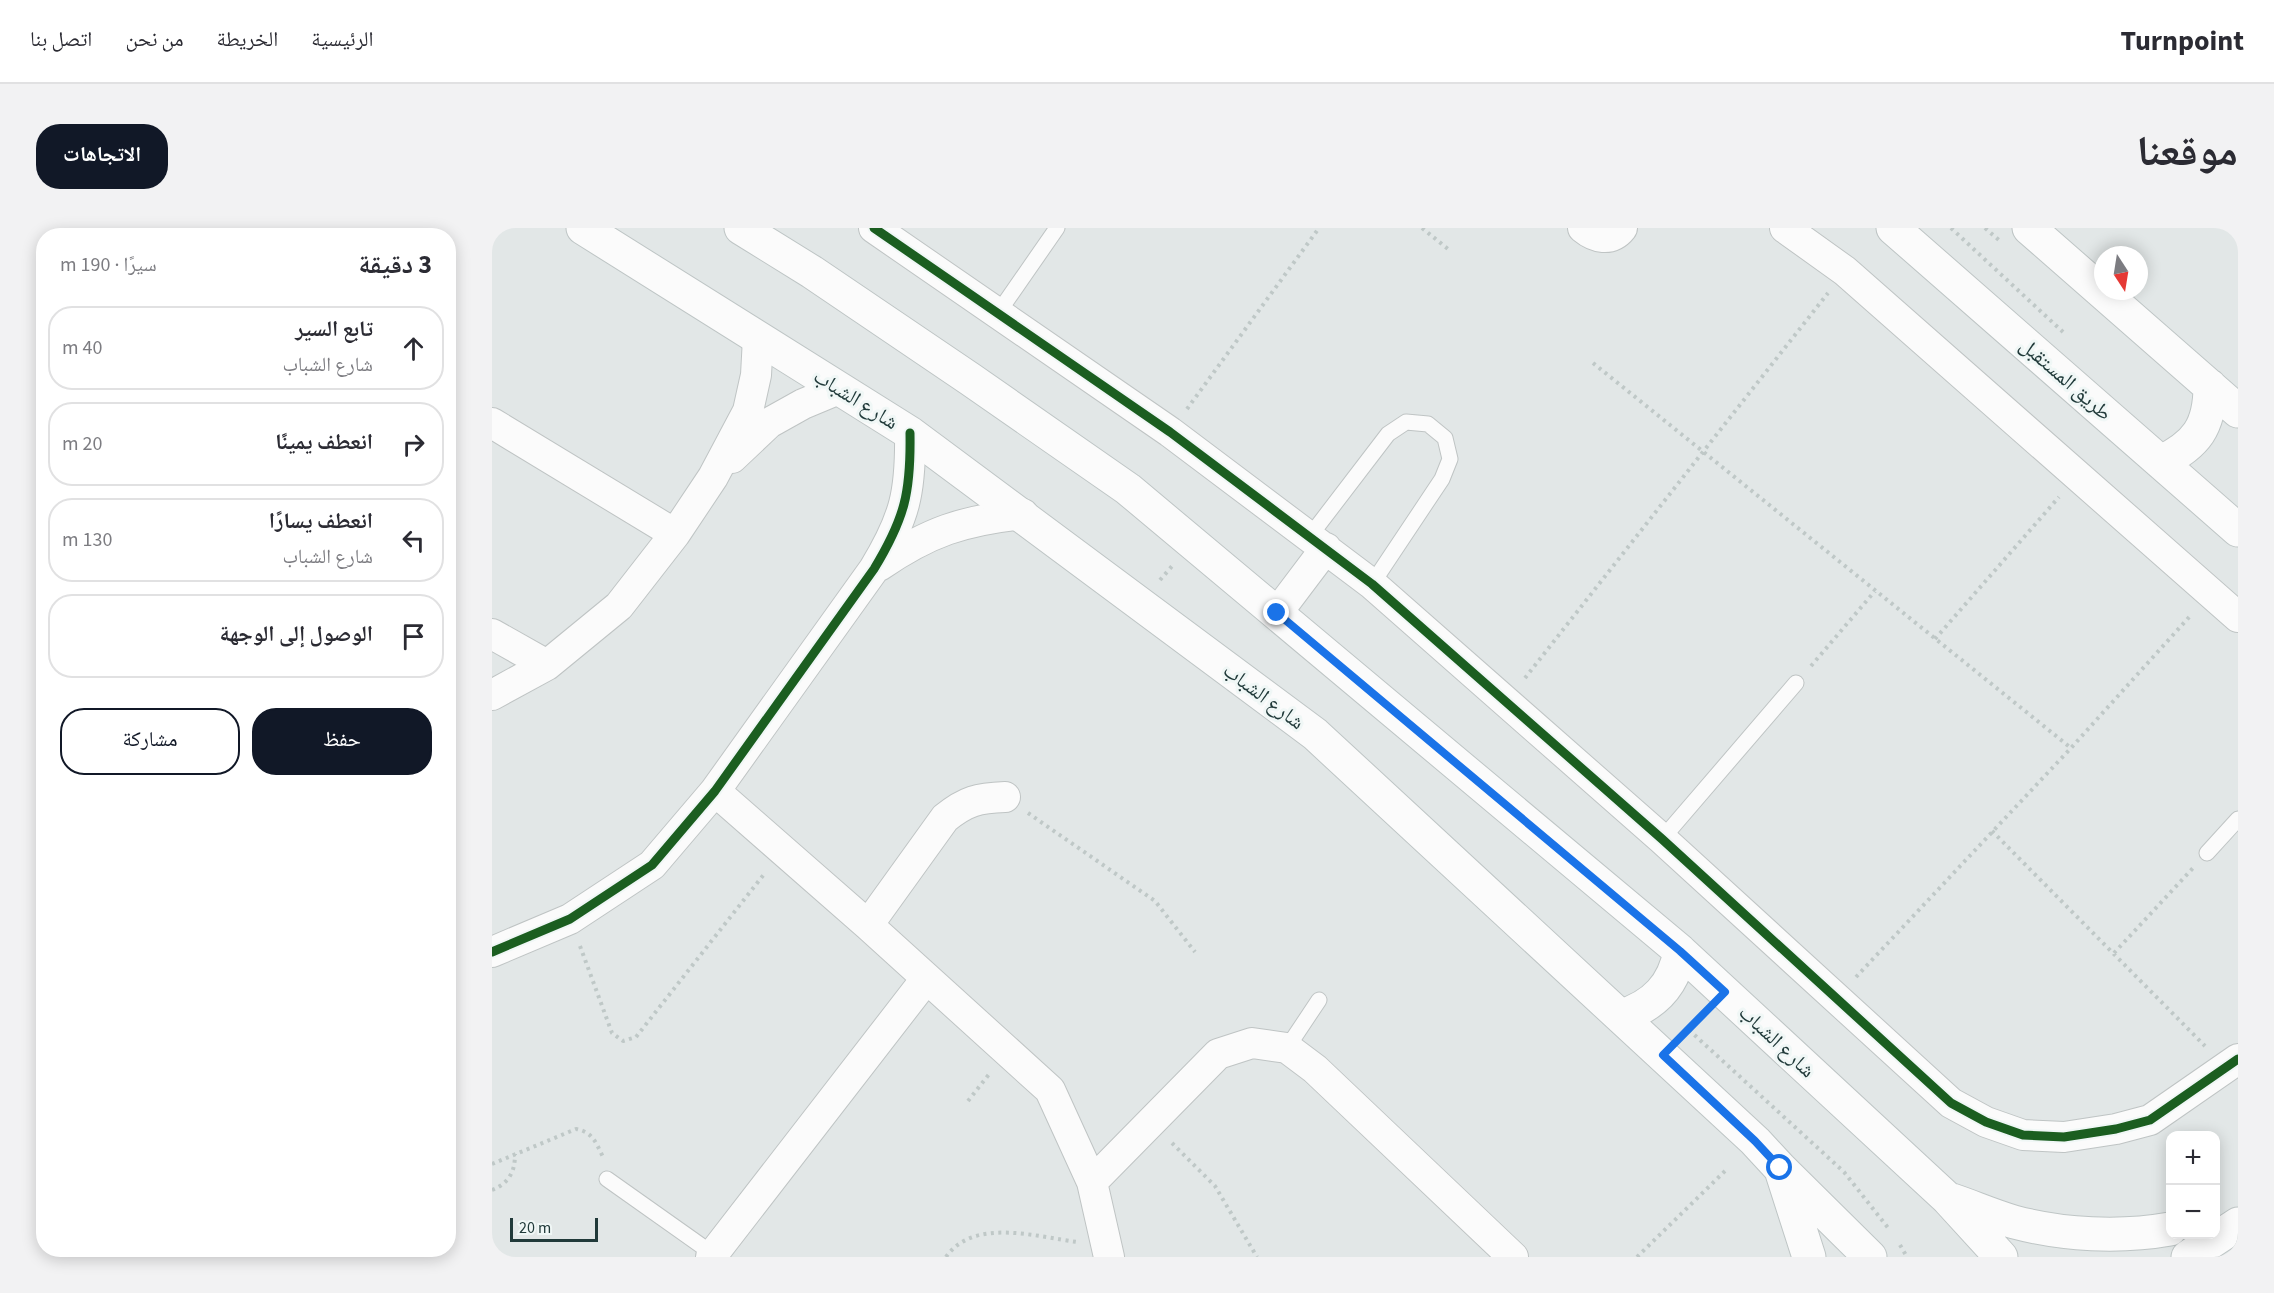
<!DOCTYPE html>
<html lang="ar">
<meta charset="utf-8">
<style>
:root{--surface:#fff;--page:#f2f2f3;--text:#2b2b33;--muted:#7c7c81;--line:#e1e1e2;--accent:#111827}
body{margin:0;font-family:"Source Sans 3","Noto Naskh Arabic",sans-serif;background:var(--page);color:var(--text);direction:rtl}
.controls{position:absolute;right:18px;bottom:18px;display:grid;overflow:hidden;border-radius:12px;box-shadow:0 3px 15px #0003}
.controls button{width:54px;height:54px;display:grid;place-items:center;padding:0;border:0;border-bottom:2px solid var(--line);background:var(--surface);color:var(--text);font:30px sans-serif}
.compass{position:absolute;left:1602px;top:18px;width:54px;height:54px;border-radius:50%;background:var(--surface);box-shadow:0 3px 15px #0003;rotate:168deg}
.scale{position:absolute;left:18px;bottom:15px;width:88px;box-sizing:border-box;padding-left:6px;border:3px solid #213a3a;border-top:0;font-size:16px;line-height:21px;white-space:nowrap;color:#213a3a;-webkit-text-stroke:4px #f0f7f6;paint-order:stroke}
.stop{position:absolute;width:18px;height:18px;margin:-14px;border:4px solid #1a73e8;border-radius:50%;background:#fff}
.stop.end{background:#1a73e8;border-color:#fff;box-shadow:0 2px 6px #0008}
.list{margin:0;padding:0;list-style:none}
h2{display:flex;justify-content:space-between;align-items:center;height:78px;margin:0;padding:0 24px;font-size:26px}
h2 small{font-size:20px;font-weight:400;color:var(--muted)}
.list li{display:grid;grid-template-columns:39px 1fr auto;gap:18px;align-items:center;box-sizing:border-box;height:84px;margin:0 12px 12px;padding:0 12px;border:2px solid var(--line);border-radius:24px}
.list b{display:block;font-size:22px;white-space:nowrap}
.list p{margin:0;font-size:20px;white-space:nowrap;color:var(--muted)}
.list em{font-size:20px;font-style:normal;color:var(--muted)}
.actions{display:flex;gap:12px;padding:18px 24px}
.actions a{flex:1;padding:14px 0;border:2px solid var(--accent);border-radius:24px;text-align:center;font-size:21px;color:var(--accent)}
.actions .main{background:var(--accent);color:#fff}
.icon{flex:none;width:33px;height:33px;fill:none;stroke:currentColor;stroke-width:2;stroke-linecap:round;stroke-linejoin:round}
.map{position:relative;flex:none;width:1746px;height:1029px;overflow:hidden;direction:ltr;border-radius:24px}
header{display:flex;align-items:center;gap:36px;box-sizing:border-box;height:84px;padding:0 30px;background:var(--surface);border-bottom:2px solid var(--line)}
header strong{font-size:28px}
nav{display:flex;gap:33px;margin-inline-start:auto;font-size:21px}
.intro{display:flex;align-items:center;justify-content:space-between;box-sizing:border-box;height:144px;padding:0 36px}
h1{margin:0;font-size:42px}
.button{padding:15px 27px;border-radius:24px;background:var(--accent);color:#fff;font-size:21px;font-weight:700}
main{display:flex;gap:36px;padding:0 36px}
aside{flex:1;background:var(--surface);border-radius:24px;box-shadow:0 3px 15px #0003}
.map>svg:first-child{display:block}
.lines{fill:none;stroke-linecap:round;stroke-linejoin:round}
.lane-casing{stroke:#bfc4c4;stroke-width:17}
.street-casing{stroke:#bfc4c4;stroke-width:32}
.secondary-casing{stroke:#bec5c5;stroke-width:35}
.path{stroke:#bfc8c7;stroke-width:4;stroke-dasharray:3 4.5;stroke-linecap:butt}
.lane{stroke:#fbfbfb;stroke-width:15}
.street{stroke:#fbfbfb;stroke-width:30}
.secondary{stroke:#fbfbfb;stroke-width:33}
.cycleway-casing{stroke:#f0f7f6;stroke-width:13}
.cycleway{stroke:#1b5e20;stroke-width:9}
.route{stroke:#1a73e8;stroke-width:8}
.labels{text-anchor:middle;dominant-baseline:central;stroke-width:6;stroke-linejoin:round;paint-order:stroke}
.street-label{font-size:21px;fill:#213a3a;stroke:#f0f7f6}
</style>
<header>
<strong>Turnpoint</strong>
<nav><a>الرئيسية</a><a>الخريطة</a><a>من نحن</a><a>اتصل بنا</a></nav>
</header>
<div class="intro"><h1>موقعنا</h1><a class="button">الاتجاهات</a></div>
<main>
<div class="map">
<svg width="1746" height="1029" viewBox="0 0 1746 1029">
<rect width="100%" height="100%" fill="#e2e7e7"/>
<g class="lines">
<defs>
<path id="lane" d="M 506,85 L 565,0
M 818,308 L 896,206 L 914,194 L 936,196 L 953,210 L 958,231 L 950,251 L 880,356
M 1170,611 L 1304,455
M 1715,625 L 1746,591
M 795,820 L 827,772
M 115,951 L 221,1026"/>
<path id="street" d="M 382,0 L 678,204 L 880,356 L 1170,611 L 1459,875 L 1494,894 L 1531,907 L 1572,909 L 1624,901 L 1658,892 L 1746,831
M 1091,0 C 1103,10 1119,14 1130,0
M 1293,0 L 1353,43 L 1746,389
M 0,195 L 183,306
M 240,230 L 277,195 L 311,176 L 347,161
M 387,338 C 436,304 472,292 531,286
M 785,385 L 834,320
M 0,406 L 55,437
M 0,467 L 55,437 L 127,378 L 183,306 L 221,249 L 256,183 L 264,147 L 266,110
M 223,563 L 376,697 L 558,862 L 600,954 L 617,1029
M 376,697 L 453,590 C 474,573 486,570 513,569
M 0,724 L 78,691 L 160,637 L 223,563 L 382,341 C 413,290 419,264 418,205
M 600,954 L 726,826 L 760,815 L 795,820 L 823,841 L 1021,1029
M 219,1029 L 434,751"/>
<path id="secondary" d="M 91,0 L 418,205 L 823,506 L 1263,913 L 1288,940 L 1378,1029
M 249,0 L 320,44 L 478,151 L 636,261 L 1188,723 L 1456,971 L 1509,1029
M 1401,0 L 1746,302
M 1537,0 L 1746,183
M 1669,234 C 1704,217 1718,199 1718,158
M 1129,788 C 1162,778 1182,757 1188,723
M 1290,945 L 1317,1029
M 1460,972 C 1481,979 1501,988 1522,994 C 1571,1007 1628,1010 1678,1001
M 1696,1029 L 1746,996"/>
</defs>
<use href="#lane" class="lane-casing"/>
<use href="#street" class="street-casing"/>
<use href="#secondary" class="secondary-casing"/>
<path class="path" d="M 930,0 L 956,21
M 1459,0 L 1571,104
M 1493,0 L 1508,13
M 1101,135 L 1579,520
M 695,181 L 827,0
M 668,352 L 681,337
M 1443,411 L 1567,269
M 1319,438 L 1383,363
M 1033,450 L 1336,65
M 536,585 L 663,673 L 703,724
M 1500,603 L 1713,818
M 88,718 L 120,805 L 131,813 L 144,809 L 273,645
M 1622,725 L 1701,640
M 1364,749 L 1579,520 L 1699,387
M 1197,802 L 1352,944 L 1397,1001
M 1195,804 L 1211,788
M 476,873 L 498,845
M 680,915 L 723,958 L 765,1029
M 0,936 L 84,901 C 101,904 104,915 111,929
M 0,962 C 17,955 23,944 23,926
M 1408,1017 L 1415,1029
M 454,1029 C 482,989 545,1009 585,1014
M 1145,1029 L 1233,943"/>
<use href="#lane" class="lane"/>
<use href="#street" class="street"/>
<use href="#secondary" class="secondary"/>
<defs>
<path id="cycleway" d="M 382,0 L 678,204 L 880,356 L 1170,611 L 1459,875 L 1494,894 L 1531,907 L 1572,909 L 1624,901 L 1658,892 L 1746,831
M 0,724 L 78,691 L 160,637 L 223,563 L 382,341 C 413,290 419,264 418,205"/>
</defs>
<use href="#cycleway" class="cycleway-casing"/>
<use href="#cycleway" class="cycleway"/>
</g>
<g class="lines">
<path class="route" d="M 785,385 L 1188,723 L 1233,764 L 1171,827 L 1263,913 L 1288,940"/>
</g>
<g class="labels">
<g class="street-label">
<text transform="translate(1574 151) rotate(41)">طريق المستقبل</text>
<text transform="translate(364 171) rotate(32)">شارع الشباب</text>
<text transform="translate(772 468) rotate(37)">شارع الشباب</text>
<text transform="translate(1285 813) rotate(43)">شارع الشباب</text>
</g>
</g>
</svg>
<div class="controls">
<button>+</button>
<button>−</button>
</div>
<svg class="compass" viewBox="-18 -18 36 36"><path d="M0-13l5 13h-10z" fill="#e53935"/><path d="M0 13l5-13h-10z" fill="#7c7c81"/></svg>
<div class="scale">20 m</div>
<div class="stop" style="left:1288px;top:940px"></div>
<div class="stop end" style="left:785px;top:385px"></div>
</div>
<aside>
<h2>3 دقيقة<small>سيرًا · 190 m</small></h2>
<ul class="list">
<li><svg class="icon" aria-label="ahead" viewBox="0 0 24 24"><path d="M12 20V5M6 11l6-6 6 6"/></svg><div><b>تابع السير</b><p>شارع الشباب</p></div><em>40 m</em></li>
<li><svg class="icon" aria-label="right" viewBox="0 0 24 24"><path d="M7 20v-9h11M14 6l5 5-5 5"/></svg><div><b>انعطف يمينًا</b></div><em>20 m</em></li>
<li><svg class="icon" aria-label="left" viewBox="0 0 24 24"><path d="M17 20v-9H6M10 6l-5 5 5 5"/></svg><div><b>انعطف يسارًا</b><p>شارع الشباب</p></div><em>130 m</em></li>
<li><svg class="icon" aria-label="arrive" viewBox="0 0 24 24"><path d="M6 21V4h12l-3 4 3 4H6"/></svg><div><b>الوصول إلى الوجهة</b></div></li>
</ul>
<div class="actions"><a class="main">حفظ</a><a>مشاركة</a></div>
</aside>
</main>
